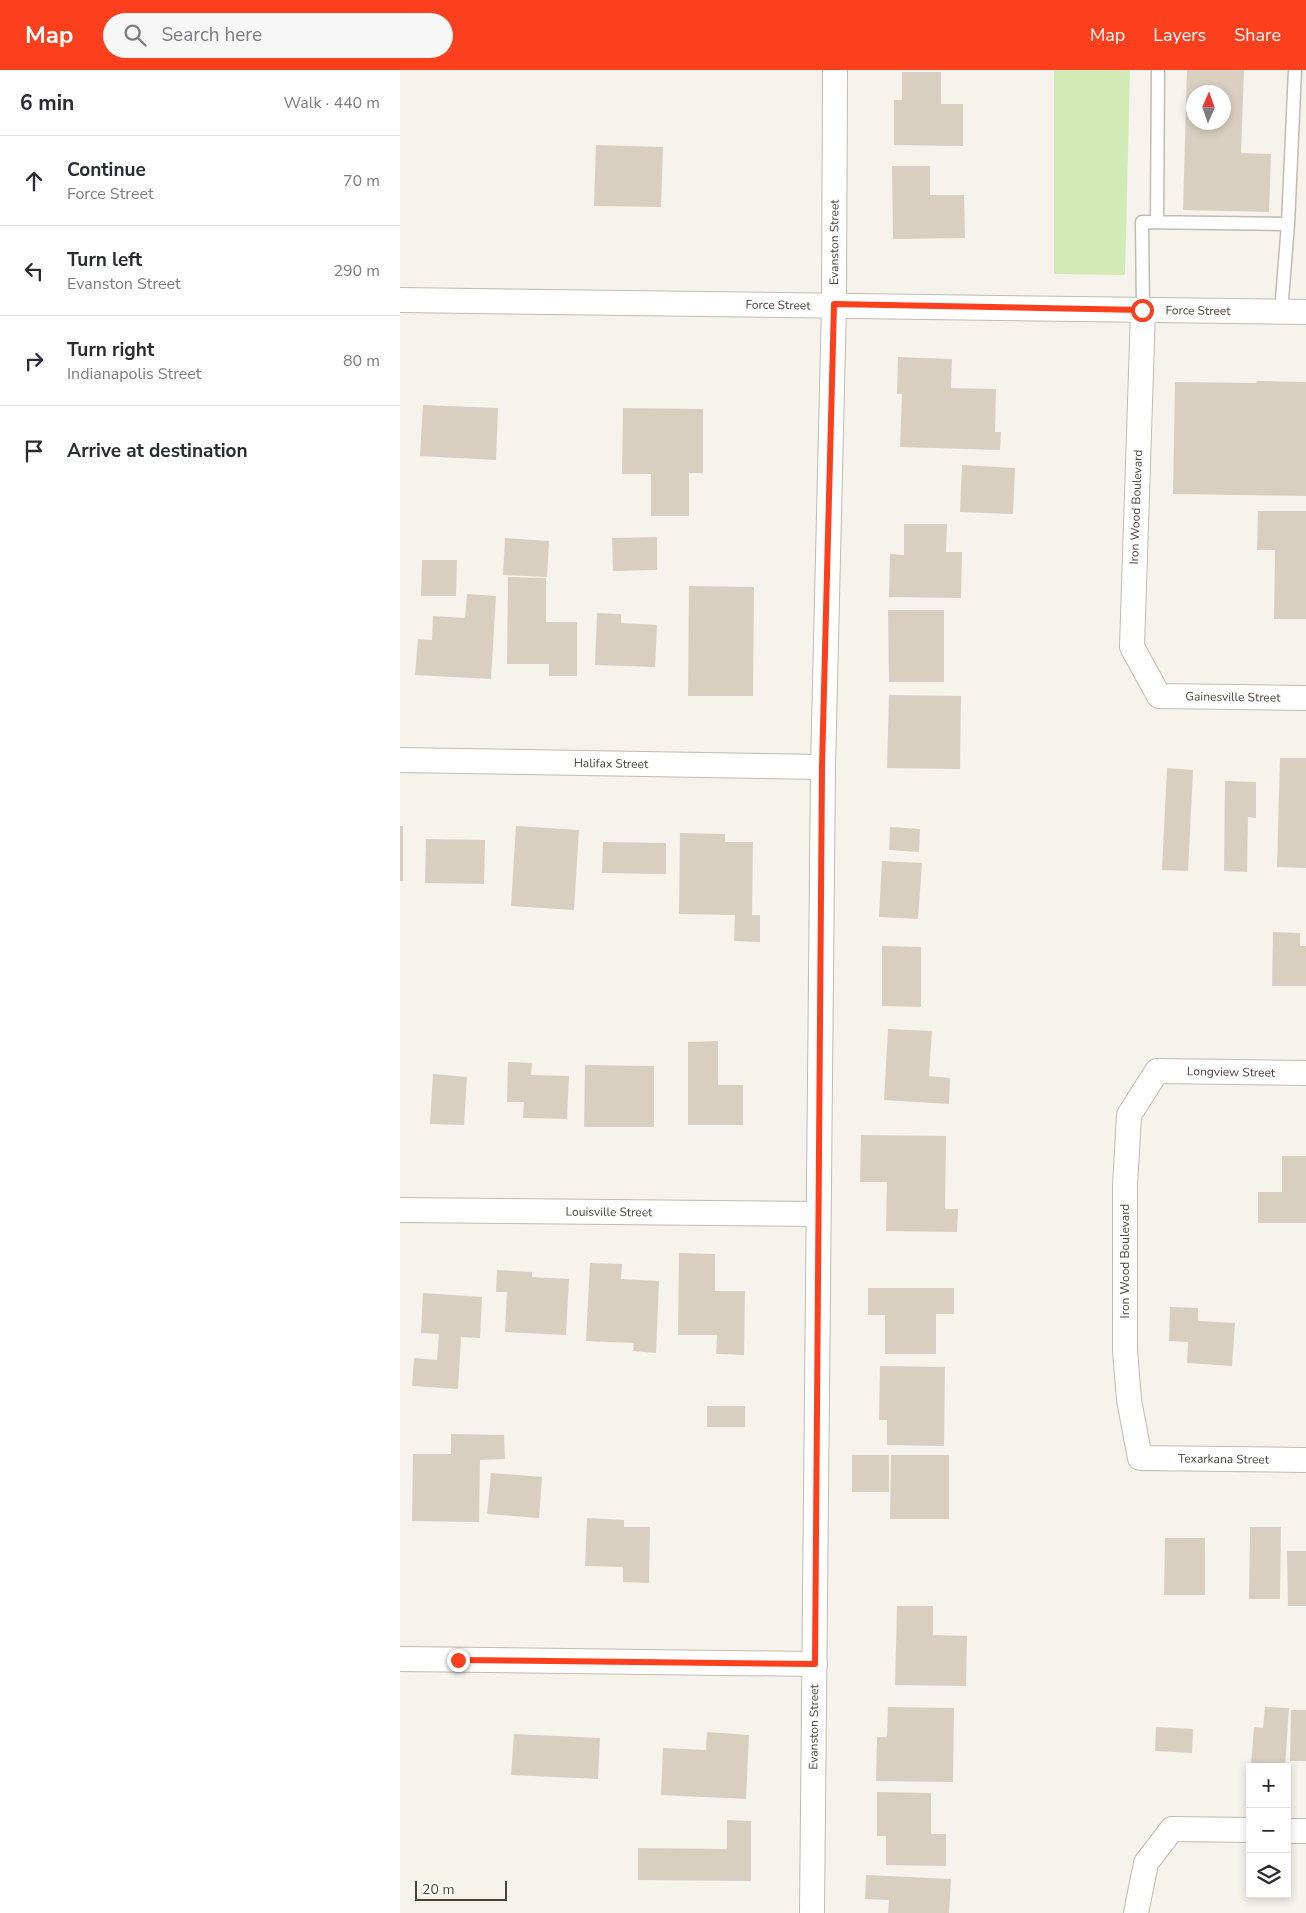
<!DOCTYPE html>
<meta charset="utf-8">
<style>
:root{--surface:#fff;--page:#f7f7f7;--text:#2b2b33;--muted:#7c7c81;--line:#e1e1e2;--accent:#fc3f1d}
body{margin:0;font-family:"Nunito Sans",sans-serif;background:var(--page);color:var(--text)}
.controls{position:absolute;right:15px;bottom:15px;display:grid;overflow:hidden;border-radius:0px;box-shadow:0 2px 8px #0003}
.controls button{width:45px;height:45px;display:grid;place-items:center;padding:0;border:0;border-bottom:1px solid var(--line);background:var(--surface);color:var(--text);font:25px sans-serif}
.compass{position:absolute;left:786px;top:15px;width:45px;height:45px;border-radius:50%;background:var(--surface);box-shadow:0 2px 8px #0003;rotate:2deg}
.scale{position:absolute;left:15px;bottom:12px;width:92px;box-sizing:border-box;padding-left:5px;border:2px solid #4b4439;border-top:0;font-size:14px;line-height:18px;white-space:nowrap;color:#4b4439;-webkit-text-stroke:4px #fff;paint-order:stroke}
.stop{position:absolute;width:15px;height:15px;margin:-11px;border:4px solid #fc3f1d;border-radius:50%;background:#fff}
.stop.end{background:#fc3f1d;border-color:#fff;box-shadow:0 1px 5px #0008}
.list{margin:0;padding:0;list-style:none}
h2{display:flex;justify-content:space-between;align-items:center;height:65px;margin:0;padding:0 20px;font-size:21px}
h2 small{font-size:16px;font-weight:400;color:var(--muted)}
.list li{display:grid;grid-template-columns:32px 1fr auto;gap:15px;align-items:center;box-sizing:border-box;height:90px;padding:0 20px;border-top:1px solid var(--line)}
.list b{display:block;font-size:19px;white-space:nowrap}
.list p{margin:0;font-size:16px;white-space:nowrap;color:var(--muted)}
.list em{font-size:16px;font-style:normal;color:var(--muted)}
.icon{flex:none;width:28px;height:28px;fill:none;stroke:currentColor;stroke-width:2;stroke-linecap:round;stroke-linejoin:round}
.map{position:relative;flex:none;width:906px;height:1843px;overflow:hidden}
header{display:flex;align-items:center;gap:30px;box-sizing:border-box;height:70px;padding:0 25px;background:var(--accent);color:#fff}
header strong{font-size:24px}
nav{display:flex;gap:28px;margin-inline-start:auto;font-size:18px}
.search{width:350px;height:45px;background:var(--page);display:flex;align-items:center;gap:12px;box-sizing:border-box;padding:0 18px;border-radius:28px;color:var(--muted);font-size:19px}
main{display:flex}
aside{flex:1;background:var(--surface)}
.map>svg:first-child{display:block}
.green{fill:#d2eab5}
.building{fill:#d8cfc1;fill-rule:evenodd}
.lines{fill:none;stroke-linecap:round;stroke-linejoin:round}
.service-casing{stroke:#c2bbae;stroke-width:15}
.minor-casing{stroke:#c2bbae;stroke-width:26}
.service{stroke:#fff;stroke-width:12}
.minor{stroke:#fff;stroke-width:24}
.route{stroke:#fc3f1d;stroke-width:6}
.labels{text-anchor:middle;dominant-baseline:central;stroke-width:4.5;stroke-linejoin:round;paint-order:stroke}
.street-label{font-size:12px;fill:#4b4439;stroke:#fff}
</style>
<header>
<strong>Map</strong>
<div class="search"><svg class="icon" aria-label="search" viewBox="0 0 24 24"><circle cx="10" cy="10" r="6"/><path d="M15 15l6 6"/></svg>Search here</div>
<nav><a>Map</a><a>Layers</a><a>Share</a></nav>
</header>
<main>
<aside>
<h2>6 min<small>Walk · 440 m</small></h2>
<ul class="list">
<li><svg class="icon" aria-label="ahead" viewBox="0 0 24 24"><path d="M12 20V5M6 11l6-6 6 6"/></svg><div><b>Continue</b><p>Force Street</p></div><em>70 m</em></li>
<li><svg class="icon" aria-label="left" viewBox="0 0 24 24"><path d="M17 20v-9H6M10 6l-5 5 5 5"/></svg><div><b>Turn left</b><p>Evanston Street</p></div><em>290 m</em></li>
<li><svg class="icon" aria-label="right" viewBox="0 0 24 24"><path d="M7 20v-9h11M14 6l5 5-5 5"/></svg><div><b>Turn right</b><p>Indianapolis Street</p></div><em>80 m</em></li>
<li><svg class="icon" aria-label="arrive" viewBox="0 0 24 24"><path d="M6 21V4h12l-3 4 3 4H6"/></svg><div><b>Arrive at destination</b></div></li>
</ul>
</aside>
<div class="map">
<svg width="906" height="1843" viewBox="0 0 906 1843">
<rect width="100%" height="100%" fill="#f6f3ec"/>
<path class="green" d="M 654,0 L 730,0 L 725,205 L 654,204 Z"/>
<path class="building" d="M 787,0 L 844,0 L 841,83 L 871,84 L 869,142 L 783,140 ZM 794,22 L 824,22 L 824,52 L 794,52 Z
M 502,2 L 541,2 L 541,34 L 563,34 L 563,76 L 494,75 L 494,30 L 502,30 Z
M 196,75 L 263,77 L 261,137 L 194,136 Z
M 492,96 L 530,96 L 530,125 L 564,125 L 565,168 L 493,169 Z
M 498,287 L 552,289 L 551,318 L 596,319 L 595,362 L 601,362 L 600,380 L 500,377 L 502,324 L 497,324 Z
M 857,311 L 906,312 L 906,426 L 773,424 L 775,312 L 856,313 Z
M 23,335 L 98,338 L 96,390 L 20,386 Z
M 223,338 L 303,339 L 303,403 L 289,403 L 289,446 L 251,446 L 251,404 L 222,404 Z
M 562,395 L 615,398 L 613,444 L 560,442 Z
M 858,441 L 906,441 L 906,549 L 874,549 L 875,480 L 857,480 Z
M 504,454 L 547,454 L 546,482 L 562,482 L 561,528 L 489,527 L 490,484 L 504,485 Z
M 257,467 L 257,500 L 213,501 L 212,468 Z
M 105,468 L 149,471 L 147,507 L 103,505 Z
M 22,490 L 57,490 L 56,526 L 21,526 Z
M 108,507 L 146,508 L 146,552 L 177,552 L 177,606 L 149,606 L 149,594 L 107,594 Z
M 289,516 L 354,517 L 353,626 L 288,626 Z
M 67,524 L 96,526 L 91,609 L 15,605 L 18,569 L 32,570 L 33,546 L 65,548 Z
M 488,540 L 544,540 L 544,612 L 489,612 Z
M 197,543 L 221,544 L 221,553 L 257,555 L 255,597 L 195,595 Z
M 489,625 L 561,626 L 560,699 L 487,698 Z
M 880,688 L 906,688 L 906,798 L 877,797 Z
M 767,698 L 793,700 L 788,801 L 762,800 Z
M 825,711 L 856,712 L 856,748 L 848,747 L 847,802 L 824,801 Z
M 0,756 L 3,756 L 3,811 L 0,811 Z
M 116,756 L 179,760 L 174,840 L 111,836 Z
M 490,757 L 520,759 L 519,782 L 489,780 Z
M 280,763 L 325,764 L 325,772 L 353,772 L 352,845 L 360,845 L 360,872 L 334,871 L 335,845 L 279,844 Z
M 26,769 L 85,770 L 84,814 L 25,813 Z
M 203,772 L 266,773 L 266,804 L 202,803 Z
M 482,791 L 522,793 L 518,849 L 479,847 Z
M 873,862 L 900,863 L 900,876 L 906,876 L 906,916 L 872,916 Z
M 482,876 L 521,877 L 521,937 L 482,936 Z
M 488,959 L 532,961 L 529,1006 L 550,1008 L 549,1034 L 484,1030 Z
M 318,971 L 318,1015 L 343,1015 L 343,1055 L 288,1055 L 288,972 Z
M 108,992 L 132,993 L 131,1005 L 169,1006 L 167,1049 L 123,1048 L 124,1032 L 107,1032 Z
M 185,995 L 254,996 L 254,1057 L 184,1057 Z
M 33,1004 L 67,1007 L 64,1055 L 30,1054 Z
M 461,1065 L 546,1066 L 545,1139 L 558,1139 L 557,1162 L 486,1161 L 487,1112 L 460,1112 Z
M 882,1086 L 906,1086 L 906,1153 L 858,1153 L 858,1122 L 882,1122 Z
M 279,1183 L 315,1184 L 315,1221 L 345,1221 L 344,1285 L 316,1284 L 317,1265 L 278,1265 Z
M 190,1193 L 222,1194 L 221,1209 L 259,1211 L 256,1283 L 233,1281 L 234,1273 L 186,1271 Z
M 97,1200 L 132,1202 L 132,1207 L 169,1209 L 166,1265 L 105,1262 L 107,1222 L 96,1222 Z
M 468,1218 L 554,1218 L 554,1244 L 536,1244 L 536,1284 L 485,1284 L 485,1245 L 468,1245 Z
M 23,1223 L 82,1227 L 80,1268 L 61,1267 L 58,1319 L 12,1316 L 14,1288 L 37,1290 L 39,1264 L 21,1263 Z
M 770,1237 L 798,1238 L 798,1251 L 835,1253 L 832,1296 L 787,1293 L 788,1272 L 769,1271 Z
M 480,1296 L 545,1297 L 544,1376 L 487,1375 L 487,1350 L 479,1350 Z
M 307,1336 L 345,1336 L 345,1357 L 307,1357 Z
M 51,1364 L 104,1365 L 105,1389 L 80,1390 L 79,1452 L 12,1451 L 13,1384 L 51,1384 Z
M 452,1385 L 489,1385 L 489,1422 L 452,1422 Z
M 491,1385 L 549,1385 L 549,1449 L 490,1449 Z
M 91,1403 L 142,1407 L 139,1448 L 87,1444 Z
M 187,1448 L 224,1450 L 224,1457 L 250,1457 L 249,1513 L 223,1512 L 223,1497 L 185,1496 Z
M 850,1457 L 881,1457 L 880,1529 L 849,1529 Z
M 765,1468 L 805,1468 L 805,1525 L 764,1525 Z
M 887,1481 L 906,1481 L 906,1536 L 888,1536 Z
M 497,1536 L 533,1536 L 533,1565 L 567,1566 L 566,1616 L 495,1615 Z
M 488,1637 L 554,1638 L 553,1712 L 476,1711 L 477,1667 L 487,1667 Z
M 865,1637 L 889,1638 L 885,1697 L 851,1695 L 854,1657 L 863,1658 Z
M 891,1640 L 906,1640 L 906,1691 L 890,1691 Z
M 756,1657 L 793,1659 L 792,1683 L 755,1681 Z
M 307,1662 L 349,1665 L 346,1729 L 261,1725 L 263,1678 L 306,1680 Z
M 114,1664 L 200,1668 L 198,1709 L 111,1705 Z
M 477,1722 L 531,1723 L 531,1764 L 546,1764 L 546,1796 L 486,1795 L 486,1766 L 477,1766 Z
M 327,1750 L 351,1751 L 351,1811 L 238,1810 L 238,1778 L 327,1779 Z
M 466,1805 L 551,1809 L 549,1843 L 488,1843 L 489,1830 L 465,1829 Z"/>
<g class="lines">
<defs>
<path id="service" d="M 757,152 L 758,0
M 743,241 L 742,152 L 888,154 L 895,0
M 881,242 L 888,154"/>
<g id="minor">
<path id="s1" d="M 0,230 L 906,242"/>
<path id="s2" d="M 743,241 L 732,577 L 759,626 L 906,628"/>
<path id="s3" d="M 0,690 L 423,697"/>
<path id="s4" d="M 906,1003 L 757,1001 L 729,1045 L 725,1116 L 725,1280 L 729,1330 L 740,1388 L 906,1390"/>
<path id="s5" d="M 0,1140 L 418,1144"/>
<path d="M 0,1589 L 415,1594"/>
<path d="M 887,1761 L 906,1761"/>
<path id="s6" d="M 412,1843 L 423,697 L 434,234 L 435,0"/>
<path d="M 736,1843 L 746,1793 L 772,1759 L 850,1760"/>
</g>
</defs>
<use href="#service" class="service-casing"/>
<use href="#minor" class="minor-casing"/>
<use href="#service" class="service"/>
<use href="#minor" class="minor"/>
</g>
<g class="lines">
<path class="route" d="M 58,1590 L 415,1594 L 422,697 L 434,234 L 742,240"/>
</g>
<g class="labels">
<g class="street-label">
<text stroke="none"><textPath href="#s6" startOffset="1671">Evanston Street</textPath></text>
<text stroke="none"><textPath href="#s1" startOffset="378">Force Street</textPath></text>
<text stroke="none"><textPath href="#s1" startOffset="798">Force Street</textPath></text>
<text transform="translate(736 437) rotate(-88)">Iron Wood Boulevard</text>
<text stroke="none"><textPath href="#s2" startOffset="466">Gainesville Street</textPath></text>
<text stroke="none"><textPath href="#s3" startOffset="211">Halifax Street</textPath></text>
<text transform="translate(831 1002) rotate(1)">Longview Street</text>
<text stroke="none"><textPath href="#s5" startOffset="209">Louisville Street</textPath></text>
<text transform="translate(725 1191) rotate(-90)">Iron Wood Boulevard</text>
<text stroke="none"><textPath href="#s4" startOffset="629">Texarkana Street</textPath></text>
<text stroke="none"><textPath href="#s6" startOffset="186">Evanston Street</textPath></text>
</g>
</g>
</svg>
<div class="controls">
<button>+</button>
<button>−</button>
<button><svg class="icon" aria-label="layers" viewBox="0 0 24 24"><path d="M12 4l9 5-9 5-9-5zM3 14l9 5 9-5"/></svg></button>
</div>
<svg class="compass" viewBox="-18 -18 36 36"><path d="M0-13l5 13h-10z" fill="#e53935"/><path d="M0 13l5-13h-10z" fill="#7c7c81"/></svg>
<div class="scale">20 m</div>
<div class="stop" style="left:742px;top:240px"></div>
<div class="stop end" style="left:58px;top:1590px"></div>
</div>
</main>
